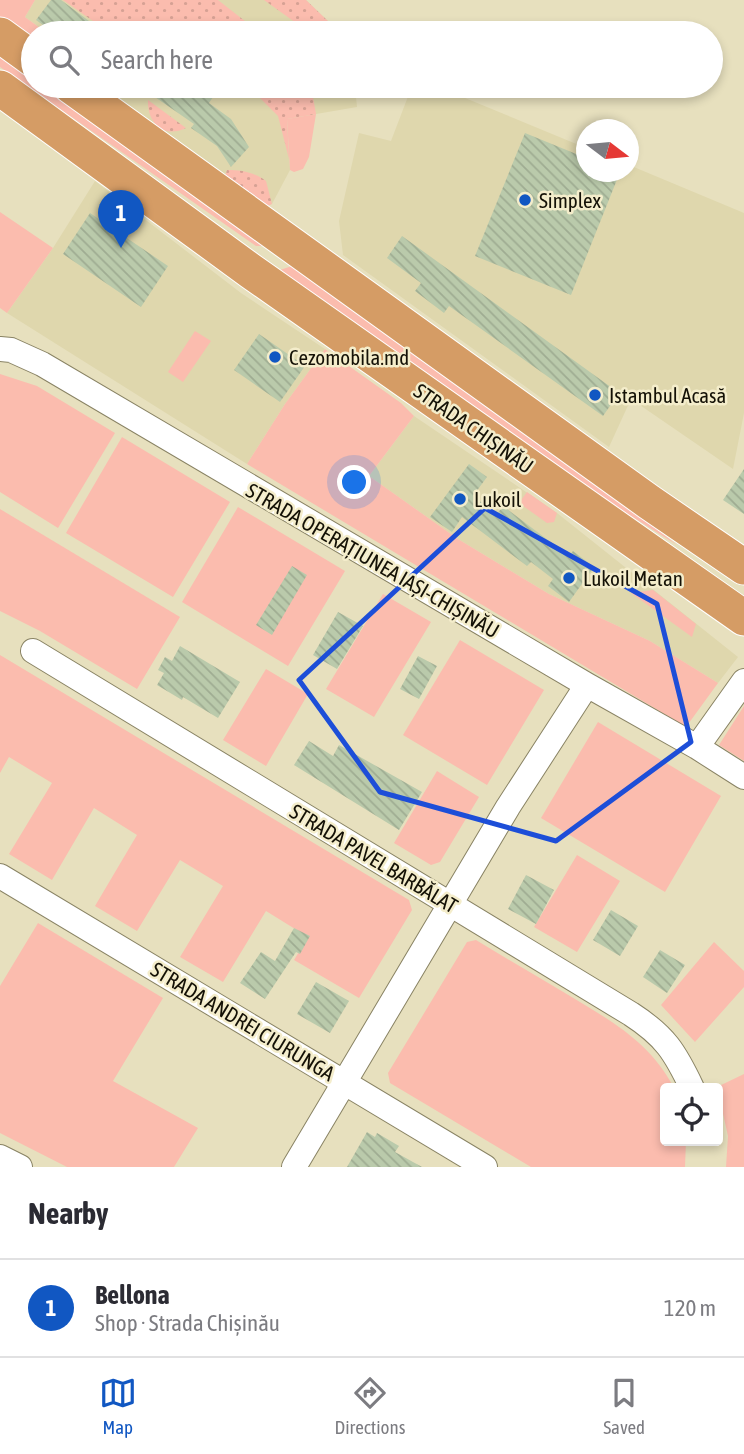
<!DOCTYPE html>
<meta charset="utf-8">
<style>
:root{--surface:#fff;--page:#f7f7f7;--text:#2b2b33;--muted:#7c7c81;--line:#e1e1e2;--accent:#1157c2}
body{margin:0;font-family:"Asap Condensed",sans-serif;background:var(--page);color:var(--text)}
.controls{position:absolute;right:21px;bottom:21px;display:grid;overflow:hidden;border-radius:7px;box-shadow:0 4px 10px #0003}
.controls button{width:63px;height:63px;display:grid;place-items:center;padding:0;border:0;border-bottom:2px solid var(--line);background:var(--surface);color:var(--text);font:35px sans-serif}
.compass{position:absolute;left:576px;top:119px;width:63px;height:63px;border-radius:50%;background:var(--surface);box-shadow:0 4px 10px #0003;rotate:106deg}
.you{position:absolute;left:355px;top:483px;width:24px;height:24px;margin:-18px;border:5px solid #fff;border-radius:50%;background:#1a73e8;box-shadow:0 0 0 10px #1a73e833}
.badge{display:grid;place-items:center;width:46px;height:46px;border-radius:50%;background:var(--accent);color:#fff;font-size:23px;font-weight:700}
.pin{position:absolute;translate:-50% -58px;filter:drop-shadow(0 2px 4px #0008)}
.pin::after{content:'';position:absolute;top:37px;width:24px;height:21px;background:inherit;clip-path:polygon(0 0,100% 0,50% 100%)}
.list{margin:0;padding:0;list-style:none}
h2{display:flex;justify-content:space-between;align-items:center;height:91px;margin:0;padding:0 28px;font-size:30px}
h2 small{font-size:23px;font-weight:400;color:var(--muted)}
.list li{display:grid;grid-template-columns:46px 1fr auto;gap:21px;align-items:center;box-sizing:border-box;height:98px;padding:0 28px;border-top:2px solid var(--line)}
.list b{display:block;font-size:26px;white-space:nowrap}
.list p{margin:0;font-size:23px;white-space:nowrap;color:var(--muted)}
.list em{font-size:23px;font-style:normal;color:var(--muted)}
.icon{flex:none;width:38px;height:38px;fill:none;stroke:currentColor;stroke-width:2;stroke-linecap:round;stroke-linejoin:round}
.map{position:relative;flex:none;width:744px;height:1167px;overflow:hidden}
.search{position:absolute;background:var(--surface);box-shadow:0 4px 10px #0003;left:21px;right:21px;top:21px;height:77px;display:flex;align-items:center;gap:18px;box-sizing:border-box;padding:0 24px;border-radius:38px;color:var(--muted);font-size:26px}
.sheet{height:189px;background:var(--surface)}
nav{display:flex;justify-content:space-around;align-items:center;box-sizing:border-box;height:98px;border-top:2px solid var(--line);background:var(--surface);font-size:19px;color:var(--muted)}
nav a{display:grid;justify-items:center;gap:4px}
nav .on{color:var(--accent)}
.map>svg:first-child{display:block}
.built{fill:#dfd7ad}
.grass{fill:#fbbcae}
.garden{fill:url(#garden-dots)}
.building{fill:url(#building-back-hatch)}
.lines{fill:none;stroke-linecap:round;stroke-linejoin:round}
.minor-casing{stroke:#898364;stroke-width:26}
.highway-casing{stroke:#fff;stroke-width:37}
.minor{stroke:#fff;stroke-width:24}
.highway{stroke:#d59c65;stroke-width:35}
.marked{fill:none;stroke:#1d4ed8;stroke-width:5;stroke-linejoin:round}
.poi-dot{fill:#1157c2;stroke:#f4edcb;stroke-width:2.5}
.labels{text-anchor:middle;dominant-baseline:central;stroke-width:5;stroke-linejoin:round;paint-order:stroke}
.poi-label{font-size:21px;fill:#141106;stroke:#f4edcb;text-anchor:start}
.street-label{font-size:21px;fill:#141106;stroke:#f4edcb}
</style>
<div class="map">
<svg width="744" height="1167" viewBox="0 0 744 1167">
<defs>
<pattern id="garden-dots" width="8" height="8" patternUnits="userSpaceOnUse" patternTransform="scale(1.75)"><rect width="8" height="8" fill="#fbbcae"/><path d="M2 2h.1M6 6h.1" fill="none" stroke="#d6a194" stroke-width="1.8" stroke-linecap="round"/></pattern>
<pattern id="building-back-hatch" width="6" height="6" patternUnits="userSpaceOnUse" patternTransform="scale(1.75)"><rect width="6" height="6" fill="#bacaab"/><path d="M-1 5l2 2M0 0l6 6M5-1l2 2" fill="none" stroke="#9fac92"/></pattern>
</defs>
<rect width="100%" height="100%" fill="#e7e0be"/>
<path class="built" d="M 35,0 L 306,0 L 330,23 L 337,33 L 47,33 L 25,17 Z
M 95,86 L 355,86 L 357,107 L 287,119 L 290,170 L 272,204 L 267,206 Z
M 412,86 L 436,86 L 586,148 L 586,172 L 628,172 L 629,165 L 744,213 L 744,413 L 733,469 L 631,399 L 609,447 L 343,255 L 339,221 L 359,133 L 391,141 Z
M 95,181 L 241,293 L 325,349 L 285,404 L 247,464 L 7,313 L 53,248 Z
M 414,416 L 557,513 L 738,657 L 718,683 L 650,641 L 549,594 L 458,539 L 369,476 Z"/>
<path class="grass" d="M 0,0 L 35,0 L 25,17 L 47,33 L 33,33 L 33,43 L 0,20 Z
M 0,57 L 33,80 L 33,86 L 41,86 L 268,246 L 256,246 L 0,67 Z
M 316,114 L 309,157 L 303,169 L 294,172 L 290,170 L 287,119 Z
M 0,212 L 53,248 L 7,313 L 0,308 Z
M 295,265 L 625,504 L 677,545 L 547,463 L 274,272 Z
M 195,331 L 211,341 L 183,382 L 168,372 Z
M 325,349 L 401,403 L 414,416 L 369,476 L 458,539 L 549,594 L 650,641 L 718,683 L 686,727 L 247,464 L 285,404 Z
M 0,374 L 37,386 L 115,433 L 58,528 L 0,492 Z
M 122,437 L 230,502 L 173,597 L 66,533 Z
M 527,492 L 557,513 L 554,522 L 547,523 L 519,503 Z
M 238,507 L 345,571 L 288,666 L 182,602 Z
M 0,509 L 180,617 L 137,689 L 40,631 L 0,611 Z
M 653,590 L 696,624 L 692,637 L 631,593 Z
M 383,594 L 431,622 L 374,717 L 326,689 Z
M 460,640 L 544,690 L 487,785 L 403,735 Z
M 0,655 L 409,900 L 412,910 L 359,998 L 294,960 L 308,937 L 266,911 L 223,982 L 180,957 L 223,886 L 180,860 L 137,931 L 95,906 L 137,835 L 94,808 L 52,880 L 9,854 L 52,783 L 9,757 L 0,773 Z
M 266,669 L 308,694 L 266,766 L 223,740 Z
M 744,706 L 744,761 L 719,745 Z
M 598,722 L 721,796 L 665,892 L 541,818 Z
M 437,771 L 479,797 L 440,862 L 431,865 L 394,843 Z
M 577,855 L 620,881 L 577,952 L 534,927 Z
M 38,923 L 163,998 L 113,1081 L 198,1128 L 174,1167 L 67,1167 L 0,1133 L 0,986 Z
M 476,940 C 505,958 535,975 565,993 C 608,1019 650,1041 674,1088 L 665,1088 L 665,1141 L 686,1141 L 685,1167 L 531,1167 L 390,1083 L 388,1073 L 467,942 Z
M 714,942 L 744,971 L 744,987 L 695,1042 L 661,1005 Z
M 744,1074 L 744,1167 L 726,1167 L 728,1136 L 717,1087 Z"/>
<path class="garden" d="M 63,0 L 218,0 L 260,33 L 110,33 Z
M 264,0 L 306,0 L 330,23 L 337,33 L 310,33 Z
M 248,86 L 308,86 L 313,97 L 316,114 L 287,119 L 289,159 L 278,116 Z
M 148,100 L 186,128 C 164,139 147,123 148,100 Z
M 227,170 C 242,170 253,172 266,181 L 272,204 L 267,206 L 225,176 Z"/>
<path class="building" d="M 51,0 L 61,0 L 93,24 L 86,33 L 54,33 L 36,20 Z
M 159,86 L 196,86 L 213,97 L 209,103 L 231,119 L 249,147 L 231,167 L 217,146 L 191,128 L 194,124 L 152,95 Z
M 525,133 L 586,158 L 586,172 L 620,172 L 571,295 L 475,256 Z
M 90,213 L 168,266 L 141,307 L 63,254 Z
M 402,236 L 619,393 L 603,416 L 449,306 L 444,313 L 415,291 L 421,283 L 387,258 Z
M 259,334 L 305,366 L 280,402 L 234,370 Z
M 469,464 L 487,477 L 473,496 L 497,514 L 503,506 L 569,556 L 573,551 L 594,567 L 569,602 L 548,586 L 553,579 L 531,562 L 527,566 L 462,517 L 452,532 L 430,517 Z
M 744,469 L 744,514 L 723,500 Z
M 292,566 L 307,575 L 272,635 L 256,625 Z
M 338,612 L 363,626 L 337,669 L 313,655 Z
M 180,646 L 240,682 L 218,718 L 183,697 L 182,700 L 157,685 L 164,673 L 158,670 L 165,657 L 172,661 Z
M 418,656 L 437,666 L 419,699 L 400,689 Z
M 309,741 L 333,756 L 339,745 L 422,792 L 399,830 L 294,765 Z
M 526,875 L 554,890 L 536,924 L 508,909 Z
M 611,910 L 638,926 L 620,956 L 593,940 Z
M 294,928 L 310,936 L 300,954 L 296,952 L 265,999 L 240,983 L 261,952 L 275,961 Z
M 660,950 L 685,965 L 667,993 L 643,977 Z
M 316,982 L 349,1001 L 330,1033 L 297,1014 Z
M 367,1132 L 375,1137 L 377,1133 L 399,1146 L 395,1152 L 422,1167 L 347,1167 Z"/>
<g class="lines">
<defs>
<path id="minor" d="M 0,349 L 11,350 L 42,364 L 587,685 L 697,747 L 744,777
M 33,651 L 631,1014 C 665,1036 675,1052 692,1088
M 697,747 L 744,681
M 0,876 L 485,1167
M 0,1157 L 20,1167
M 294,1167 L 508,807 L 587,685"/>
<path id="highway" d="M 0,35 L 33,59
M 71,86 L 649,502 L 744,567
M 0,88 L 252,272 L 744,618"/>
</defs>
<use href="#minor" class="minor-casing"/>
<use href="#highway" class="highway-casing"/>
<use href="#minor" class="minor"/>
<use href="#highway" class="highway"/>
</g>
<path class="marked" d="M 485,508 L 657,604 L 691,742 L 556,841 L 380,792 L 299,680 Z"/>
<g class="poi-dot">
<circle cx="525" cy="200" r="7"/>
<circle cx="275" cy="357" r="7"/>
<circle cx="595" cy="395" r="7"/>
<circle cx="460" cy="499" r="7"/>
<circle cx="569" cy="578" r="7"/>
</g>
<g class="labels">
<g class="poi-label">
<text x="539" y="200">Simplex</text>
<text x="289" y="357">Cezomobila.md</text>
<text x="609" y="395">Istambul Acasă</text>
<text x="474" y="499">Lukoil</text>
<text x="583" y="578">Lukoil Metan</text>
</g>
<g class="street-label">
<text transform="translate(474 428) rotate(35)">STRADA CHIȘINĂU</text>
<text transform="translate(373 560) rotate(30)">STRADA OPERAȚIUNEA IAȘI-CHIȘINĂU</text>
<text transform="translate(374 858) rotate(31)">STRADA PAVEL BARBĂLAT</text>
<text transform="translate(243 1021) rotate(31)">STRADA ANDREI CIURUNGA</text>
</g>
</g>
</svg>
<div class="controls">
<button><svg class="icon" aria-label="locate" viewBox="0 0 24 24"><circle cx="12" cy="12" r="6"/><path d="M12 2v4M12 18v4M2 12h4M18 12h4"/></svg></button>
</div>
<svg class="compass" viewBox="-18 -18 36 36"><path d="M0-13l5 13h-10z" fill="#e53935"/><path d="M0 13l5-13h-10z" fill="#7c7c81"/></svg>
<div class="you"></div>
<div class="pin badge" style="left:121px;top:248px">1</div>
<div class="search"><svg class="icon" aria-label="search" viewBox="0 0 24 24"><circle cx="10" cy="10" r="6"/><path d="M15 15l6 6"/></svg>Search here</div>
</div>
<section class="sheet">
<h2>Nearby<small></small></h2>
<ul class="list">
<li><span class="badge">1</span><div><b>Bellona</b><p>Shop · Strada Chișinău</p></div><em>120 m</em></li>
</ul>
</section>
<nav>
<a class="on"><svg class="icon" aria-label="map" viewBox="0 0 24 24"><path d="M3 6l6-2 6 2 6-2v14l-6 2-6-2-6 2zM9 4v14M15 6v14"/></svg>Map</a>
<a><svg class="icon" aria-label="directions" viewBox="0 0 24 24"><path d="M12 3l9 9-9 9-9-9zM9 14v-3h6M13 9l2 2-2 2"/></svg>Directions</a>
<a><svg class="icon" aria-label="saved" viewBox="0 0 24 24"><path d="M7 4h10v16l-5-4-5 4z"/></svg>Saved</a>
</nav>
